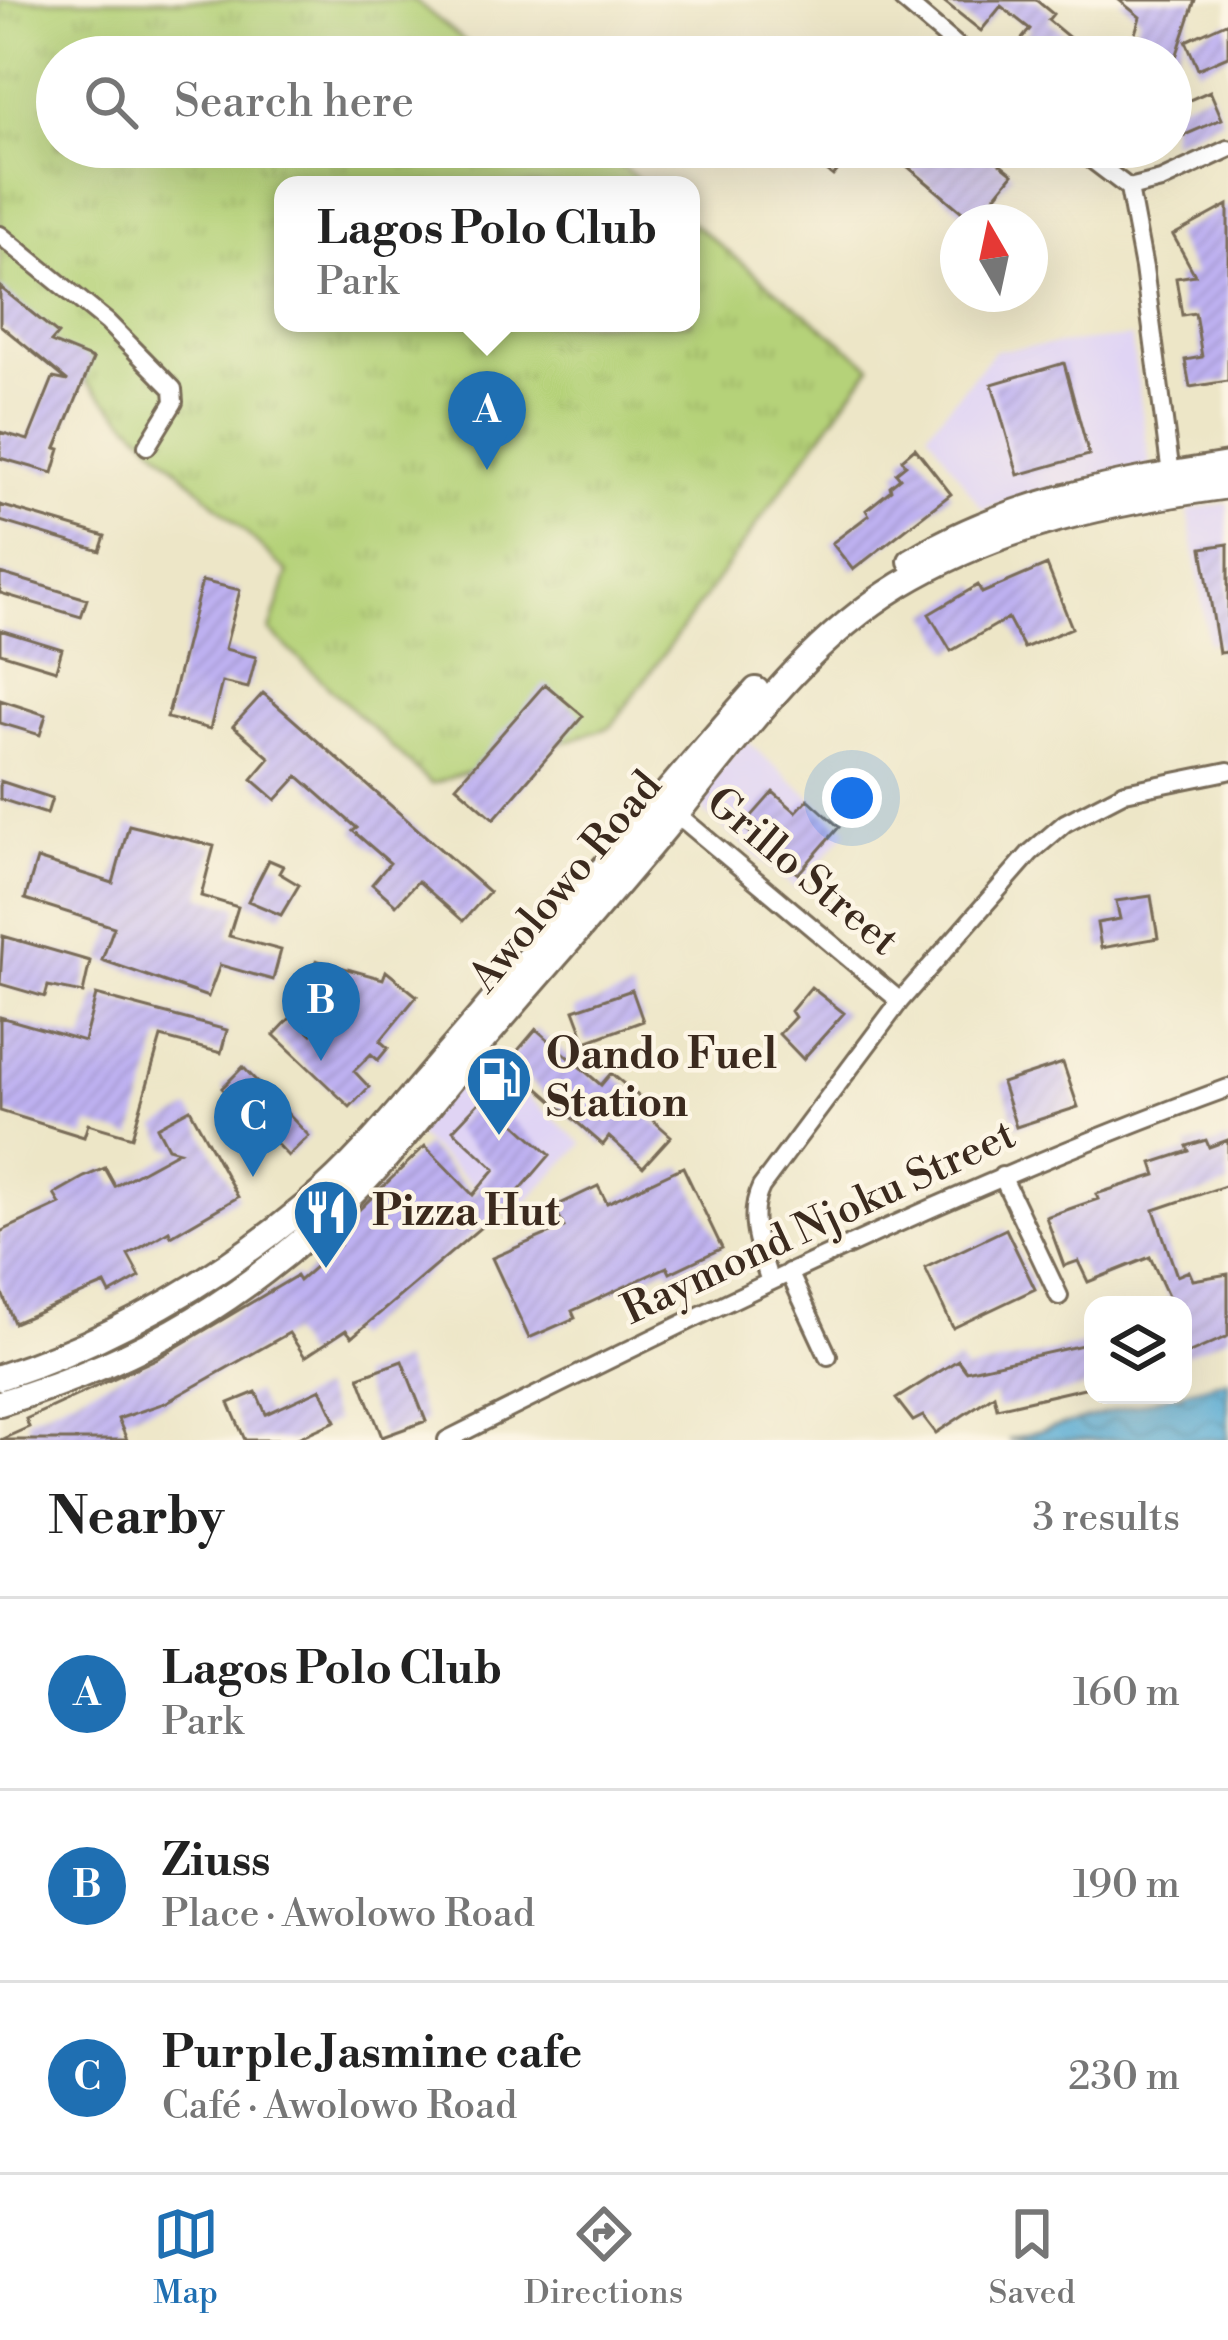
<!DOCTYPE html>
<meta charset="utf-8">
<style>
:root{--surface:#fff;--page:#f6f6f6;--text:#222;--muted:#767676;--line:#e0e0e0;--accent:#1f6fb2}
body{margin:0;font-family:"Libre Bodoni",serif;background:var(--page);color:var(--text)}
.controls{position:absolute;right:36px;bottom:36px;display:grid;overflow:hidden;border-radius:24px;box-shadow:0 12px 48px #0002}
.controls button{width:108px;height:108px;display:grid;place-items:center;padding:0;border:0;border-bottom:3px solid var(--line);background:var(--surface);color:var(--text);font:60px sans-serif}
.compass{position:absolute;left:940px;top:204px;width:108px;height:108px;border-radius:50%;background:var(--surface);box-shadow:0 12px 48px #0002;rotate:351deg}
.you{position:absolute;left:852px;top:798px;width:42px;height:42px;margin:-30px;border:9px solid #fff;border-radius:50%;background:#1a73e8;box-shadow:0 0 0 18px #1a73e833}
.badge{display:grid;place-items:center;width:78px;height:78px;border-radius:50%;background:var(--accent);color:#fff;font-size:39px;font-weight:700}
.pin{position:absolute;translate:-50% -99px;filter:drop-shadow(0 3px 6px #0008)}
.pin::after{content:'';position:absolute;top:63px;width:42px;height:36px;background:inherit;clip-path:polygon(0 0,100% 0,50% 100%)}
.popup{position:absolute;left:274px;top:176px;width:426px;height:156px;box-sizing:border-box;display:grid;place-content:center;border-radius:24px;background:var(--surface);filter:drop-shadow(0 3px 9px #0005);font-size:39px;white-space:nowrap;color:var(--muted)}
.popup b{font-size:45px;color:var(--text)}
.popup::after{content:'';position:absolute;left:50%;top:100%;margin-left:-24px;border:24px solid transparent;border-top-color:var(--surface)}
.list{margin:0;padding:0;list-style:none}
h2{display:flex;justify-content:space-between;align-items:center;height:156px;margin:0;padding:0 48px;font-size:51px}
h2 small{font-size:39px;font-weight:400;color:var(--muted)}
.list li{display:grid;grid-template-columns:78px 1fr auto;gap:36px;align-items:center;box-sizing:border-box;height:192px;padding:0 48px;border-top:3px solid var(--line)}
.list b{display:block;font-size:45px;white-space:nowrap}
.list p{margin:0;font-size:39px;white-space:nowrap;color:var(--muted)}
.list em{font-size:39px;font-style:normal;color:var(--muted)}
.icon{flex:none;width:66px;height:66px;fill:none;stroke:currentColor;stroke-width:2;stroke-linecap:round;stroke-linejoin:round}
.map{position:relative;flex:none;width:1228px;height:1440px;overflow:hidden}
.search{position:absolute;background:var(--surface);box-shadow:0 12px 48px #0002;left:36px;right:36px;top:36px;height:132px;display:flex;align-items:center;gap:30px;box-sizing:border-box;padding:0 42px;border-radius:66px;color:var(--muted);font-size:45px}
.sheet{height:732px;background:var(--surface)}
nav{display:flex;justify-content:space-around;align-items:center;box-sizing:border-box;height:168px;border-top:3px solid var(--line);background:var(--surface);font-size:33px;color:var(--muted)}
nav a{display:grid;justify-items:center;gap:6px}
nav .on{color:var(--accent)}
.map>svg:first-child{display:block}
.built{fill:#e0d4f4}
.park{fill:url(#park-tufts);stroke:#787e4c;stroke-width:3}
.water{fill:url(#water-waves);stroke:#4a6b79;stroke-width:3}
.building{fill:url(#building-hatch)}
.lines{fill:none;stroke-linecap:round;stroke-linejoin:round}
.minor-casing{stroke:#796c59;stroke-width:22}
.secondary-casing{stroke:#796c59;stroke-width:30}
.minor{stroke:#fff;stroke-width:16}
.secondary{stroke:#fff;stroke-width:24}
.labels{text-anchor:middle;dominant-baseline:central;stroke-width:9;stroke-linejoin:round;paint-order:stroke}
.street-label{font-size:42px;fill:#3b2a1e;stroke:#fcf5e5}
.poi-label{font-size:42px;font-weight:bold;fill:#3b2a1e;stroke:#fcf5e5;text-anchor:start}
</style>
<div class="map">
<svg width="1228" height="1440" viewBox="0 0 1228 1440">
<defs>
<pattern id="park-tufts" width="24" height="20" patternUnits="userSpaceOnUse" patternTransform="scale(3)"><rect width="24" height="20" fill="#b5d279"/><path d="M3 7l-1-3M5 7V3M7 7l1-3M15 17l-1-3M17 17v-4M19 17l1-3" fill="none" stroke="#9db468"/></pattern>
<pattern id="water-waves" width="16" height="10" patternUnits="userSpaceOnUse" patternTransform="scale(3)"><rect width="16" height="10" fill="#58acd4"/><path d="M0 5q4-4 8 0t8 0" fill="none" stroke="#4a8cab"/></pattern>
<pattern id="building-hatch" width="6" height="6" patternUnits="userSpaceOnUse" patternTransform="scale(3)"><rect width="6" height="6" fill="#beb1f1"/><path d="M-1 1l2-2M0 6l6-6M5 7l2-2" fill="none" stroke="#a498ce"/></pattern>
</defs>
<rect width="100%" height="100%" fill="#fcf5e5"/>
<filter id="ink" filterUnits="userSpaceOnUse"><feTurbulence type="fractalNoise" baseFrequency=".00833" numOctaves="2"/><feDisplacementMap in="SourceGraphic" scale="24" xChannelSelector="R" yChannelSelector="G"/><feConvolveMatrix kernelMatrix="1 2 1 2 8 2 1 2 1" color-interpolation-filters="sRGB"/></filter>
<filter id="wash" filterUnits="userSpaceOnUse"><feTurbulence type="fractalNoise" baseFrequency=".004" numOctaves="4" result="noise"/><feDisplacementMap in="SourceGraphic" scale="48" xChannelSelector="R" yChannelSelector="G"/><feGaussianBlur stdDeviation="2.7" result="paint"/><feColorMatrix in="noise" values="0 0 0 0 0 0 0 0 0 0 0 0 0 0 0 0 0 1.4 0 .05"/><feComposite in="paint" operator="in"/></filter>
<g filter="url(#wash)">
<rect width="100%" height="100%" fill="#ede6c7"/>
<path class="built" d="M 1131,337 L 1150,466 L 982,509 L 928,431 L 995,350 Z
M 1228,503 L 1228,640 L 1208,643 L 1188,510 Z
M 744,739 L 848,830 L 796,889 L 704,812 L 701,791 Z
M 477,1054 L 583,1144 L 510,1218 L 414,1133 Z"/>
<path class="park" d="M 0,0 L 414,0 L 485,57 L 57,57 L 57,147 L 598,147 L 645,185 L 283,185 L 283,323 L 691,323 L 691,222 L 871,366 L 611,727 L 431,784 L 270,631 L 288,573 L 0,300 Z"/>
<path class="water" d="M 1228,1379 L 1228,1440 L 1008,1440 L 1171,1395 L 1183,1395 L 1183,1392 Z"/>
<g id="blocks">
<path class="building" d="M 942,0 L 1036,0 L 1053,14 L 1048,20 L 1077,44 L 1067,57 L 1007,57 L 1030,29 L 1001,6 L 981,31 Z
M 1119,0 L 1195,0 L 1176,57 L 1160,57 L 1162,50 L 1133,40 L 1140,17 Z
M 1228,22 L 1228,56 L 1198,69 L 1186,41 Z
M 1210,91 L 1222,119 L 1171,141 L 1171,108 Z
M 797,147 L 858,147 L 833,176 Z
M 913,147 L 983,150 L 1013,174 L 974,222 L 901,161 Z
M 1228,205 L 1228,381 L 1190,387 L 1185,360 L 1202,357 L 1195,313 L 1182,315 L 1176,278 L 1195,275 L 1173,235 Z
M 0,287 L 58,334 L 51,342 L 93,359 L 56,448 L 60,449 L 53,473 L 0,458 L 0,432 L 28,440 L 53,378 L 68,381 L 0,325 Z
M 1064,363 L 1089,455 L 1018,475 L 992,384 Z
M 915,448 L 951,494 L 853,570 L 832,543 L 869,515 L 866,510 L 891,490 L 890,486 L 900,478 L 896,473 L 906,465 L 902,459 Z
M 0,505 L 105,536 L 100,551 L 0,521 Z
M 1228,544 L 1228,652 L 1219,653 L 1202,548 Z
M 1047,565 L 1072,628 L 1024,648 L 1008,618 L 951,651 L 929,614 L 978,585 L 982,593 Z
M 0,573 L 87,599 L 81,617 L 0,593 Z
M 202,581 L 240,590 L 225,649 L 256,657 L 248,688 L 222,682 L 210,729 L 167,718 Z
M 0,630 L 62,649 L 56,670 L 0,653 Z
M 545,684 L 583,716 L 494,819 L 456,786 Z
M 263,693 L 489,892 L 463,921 L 418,881 L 396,905 L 372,884 L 390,863 L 353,831 L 357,828 L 298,776 L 276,800 L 252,779 L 270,758 L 233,726 Z
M 0,700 L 46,715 L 40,735 L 0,723 Z
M 0,781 L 52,798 L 47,814 L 0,799 Z
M 773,792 L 796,812 L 808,799 L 839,827 L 798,874 L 743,826 Z
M 129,825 L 214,846 L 201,896 L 238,907 L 229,936 L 281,950 L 273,980 L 220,965 L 208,997 L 102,960 L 114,927 L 25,899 L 37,859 L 113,883 Z
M 269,860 L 283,866 L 279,873 L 299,885 L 281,915 L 248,901 Z
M 1151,896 L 1158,938 L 1101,948 L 1097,923 L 1120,919 L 1116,901 Z
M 3,936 L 90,961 L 83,993 L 48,986 L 45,997 L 0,984 Z
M 315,960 L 383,979 L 386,971 L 417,996 L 380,1041 L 388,1048 L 378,1060 L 371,1054 L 354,1071 L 369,1087 L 350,1107 L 274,1035 L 292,1016 L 312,1034 L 351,989 Z
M 811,987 L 844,1013 L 803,1059 L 779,1034 L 795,1017 L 791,1011 Z
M 632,990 L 643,1021 L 586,1042 L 574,1010 Z
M 96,995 L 227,1030 L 221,1053 L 161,1037 L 132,1137 L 88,1124 L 84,1137 L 0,1111 L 0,1017 L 84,1041 Z
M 536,1029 L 601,1085 L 611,1073 L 642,1099 L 637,1106 L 671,1136 L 643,1167 L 609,1137 L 603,1145 L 508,1062 Z
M 1063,1063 L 1078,1107 L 1016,1127 L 1002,1083 Z
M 243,1067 L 309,1136 L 288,1156 L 222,1088 Z
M 485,1096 L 550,1155 L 507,1205 L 352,1337 L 346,1330 L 305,1357 L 289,1333 L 165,1403 L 118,1419 L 127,1440 L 0,1440 L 29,1427 L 26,1419 L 158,1358 L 296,1276 L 299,1281 L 340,1245 L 332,1236 L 425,1146 L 473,1195 L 495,1169 L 453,1130 Z
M 190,1109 L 238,1197 L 171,1236 L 169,1231 L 128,1255 L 140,1277 L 110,1294 L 105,1284 L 14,1323 L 0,1288 L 0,1232 L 60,1204 L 54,1194 L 84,1177 L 105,1168 L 115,1186 L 179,1151 L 168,1148 L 157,1127 Z
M 1206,1140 L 1209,1147 L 1228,1140 L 1228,1185 L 1154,1210 L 1177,1276 L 1189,1271 L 1193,1280 L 1228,1274 L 1228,1336 L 1183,1356 L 1183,1305 L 1172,1305 L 1150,1257 L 1088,1282 L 1078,1261 L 1064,1266 L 1046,1217 L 1098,1199 L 1096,1194 L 1156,1175 L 1152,1163 L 1189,1151 L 1187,1146 Z
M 683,1167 L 722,1248 L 670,1273 L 667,1267 L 572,1311 L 575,1318 L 529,1338 L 492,1258 L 564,1227 L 554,1207 L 598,1186 L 607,1203 Z
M 1006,1229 L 1035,1289 L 953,1328 L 925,1268 Z
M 1091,1343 L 1093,1386 L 997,1408 L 994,1395 L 936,1433 L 923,1416 L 913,1421 L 896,1399 L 958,1360 L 966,1371 Z
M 402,1361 L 426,1421 L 382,1437 L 359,1377 Z
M 321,1389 L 336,1421 L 293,1440 L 245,1440 L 229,1403 L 256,1392 L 266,1414 Z"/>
</g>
</g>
<g filter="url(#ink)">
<use href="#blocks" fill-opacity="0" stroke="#796c59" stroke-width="3"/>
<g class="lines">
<defs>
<path id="minor" d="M 903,0 L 970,57
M 1075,147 L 1129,188 L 1144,268 L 1172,482
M 1129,188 L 1161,180 L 1228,149
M 0,235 L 107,322 L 173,389 L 174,402 L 147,446
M 673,811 L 900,1001
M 1002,1176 L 1059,1296
M 789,1272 L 828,1356
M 770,1282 C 760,1250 746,1218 761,1187 L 900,1001 L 1030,853 L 1065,823 L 1125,792 L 1228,771
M 447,1440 C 703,1312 959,1186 1228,1088"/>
<path id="secondary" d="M 911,561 C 1010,501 1116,483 1228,465
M 0,1377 C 113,1340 217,1280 308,1204 C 361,1160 405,1103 450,1051 C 554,932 650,807 756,690
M 0,1403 C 147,1359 253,1295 361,1185 C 405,1140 443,1087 484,1039 C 549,963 616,889 679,811 C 746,728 807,642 900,585 C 1001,524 1113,502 1228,486"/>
</defs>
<use href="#minor" class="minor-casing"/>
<use href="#secondary" class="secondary-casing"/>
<use href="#minor" class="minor"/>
<use href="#secondary" class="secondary"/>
</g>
</g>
<defs>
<symbol id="fuel-pin" viewBox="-11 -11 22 30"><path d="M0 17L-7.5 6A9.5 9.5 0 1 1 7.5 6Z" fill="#1f6fb2" stroke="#fcf5e5"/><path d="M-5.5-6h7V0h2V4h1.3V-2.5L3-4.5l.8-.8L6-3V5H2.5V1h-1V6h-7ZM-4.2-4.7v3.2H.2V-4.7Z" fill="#fff"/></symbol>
<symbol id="restaurant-pin" viewBox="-11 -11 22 30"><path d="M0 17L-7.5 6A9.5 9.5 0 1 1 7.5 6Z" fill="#1f6fb2" stroke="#fcf5e5"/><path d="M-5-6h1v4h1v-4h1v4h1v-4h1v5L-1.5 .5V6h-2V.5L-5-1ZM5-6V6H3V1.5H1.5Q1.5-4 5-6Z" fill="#fff"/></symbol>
</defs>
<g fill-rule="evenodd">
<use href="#fuel-pin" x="461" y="1041" width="76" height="104"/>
<use href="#restaurant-pin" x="288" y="1174" width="76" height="104"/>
</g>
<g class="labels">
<g class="street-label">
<text transform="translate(802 872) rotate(40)">Grillo Street</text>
<text transform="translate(566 882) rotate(-50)">Awolowo Road</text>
<text transform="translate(819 1223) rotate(-25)">Raymond Njoku Street</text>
</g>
<g class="poi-label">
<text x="546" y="1055">Oando Fuel<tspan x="546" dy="48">Station</tspan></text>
<text x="372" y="1212">Pizza Hut</text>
</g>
</g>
</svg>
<div class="controls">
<button><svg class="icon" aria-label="layers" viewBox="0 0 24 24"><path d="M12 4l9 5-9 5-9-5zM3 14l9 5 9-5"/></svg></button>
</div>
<svg class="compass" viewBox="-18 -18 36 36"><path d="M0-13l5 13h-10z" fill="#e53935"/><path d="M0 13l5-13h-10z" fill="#767676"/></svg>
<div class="you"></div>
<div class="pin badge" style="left:487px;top:470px">A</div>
<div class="popup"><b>Lagos Polo Club</b>Park</div>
<div class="pin badge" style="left:321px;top:1061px">B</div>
<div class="pin badge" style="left:253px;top:1177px">C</div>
<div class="search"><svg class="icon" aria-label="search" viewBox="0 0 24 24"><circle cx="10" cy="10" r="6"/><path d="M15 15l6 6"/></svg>Search here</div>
</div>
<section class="sheet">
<h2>Nearby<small>3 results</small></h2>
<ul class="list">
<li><span class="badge">A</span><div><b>Lagos Polo Club</b><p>Park</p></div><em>160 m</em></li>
<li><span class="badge">B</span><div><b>Ziuss</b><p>Place · Awolowo Road</p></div><em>190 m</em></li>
<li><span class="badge">C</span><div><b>Purple Jasmine cafe</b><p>Café · Awolowo Road</p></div><em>230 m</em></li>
</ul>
</section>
<nav>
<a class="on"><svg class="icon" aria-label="map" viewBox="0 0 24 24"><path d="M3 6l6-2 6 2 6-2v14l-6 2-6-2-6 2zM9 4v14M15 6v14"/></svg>Map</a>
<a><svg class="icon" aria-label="directions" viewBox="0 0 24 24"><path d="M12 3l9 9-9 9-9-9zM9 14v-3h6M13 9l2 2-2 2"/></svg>Directions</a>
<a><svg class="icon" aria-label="saved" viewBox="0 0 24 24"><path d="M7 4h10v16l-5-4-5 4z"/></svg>Saved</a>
</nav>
